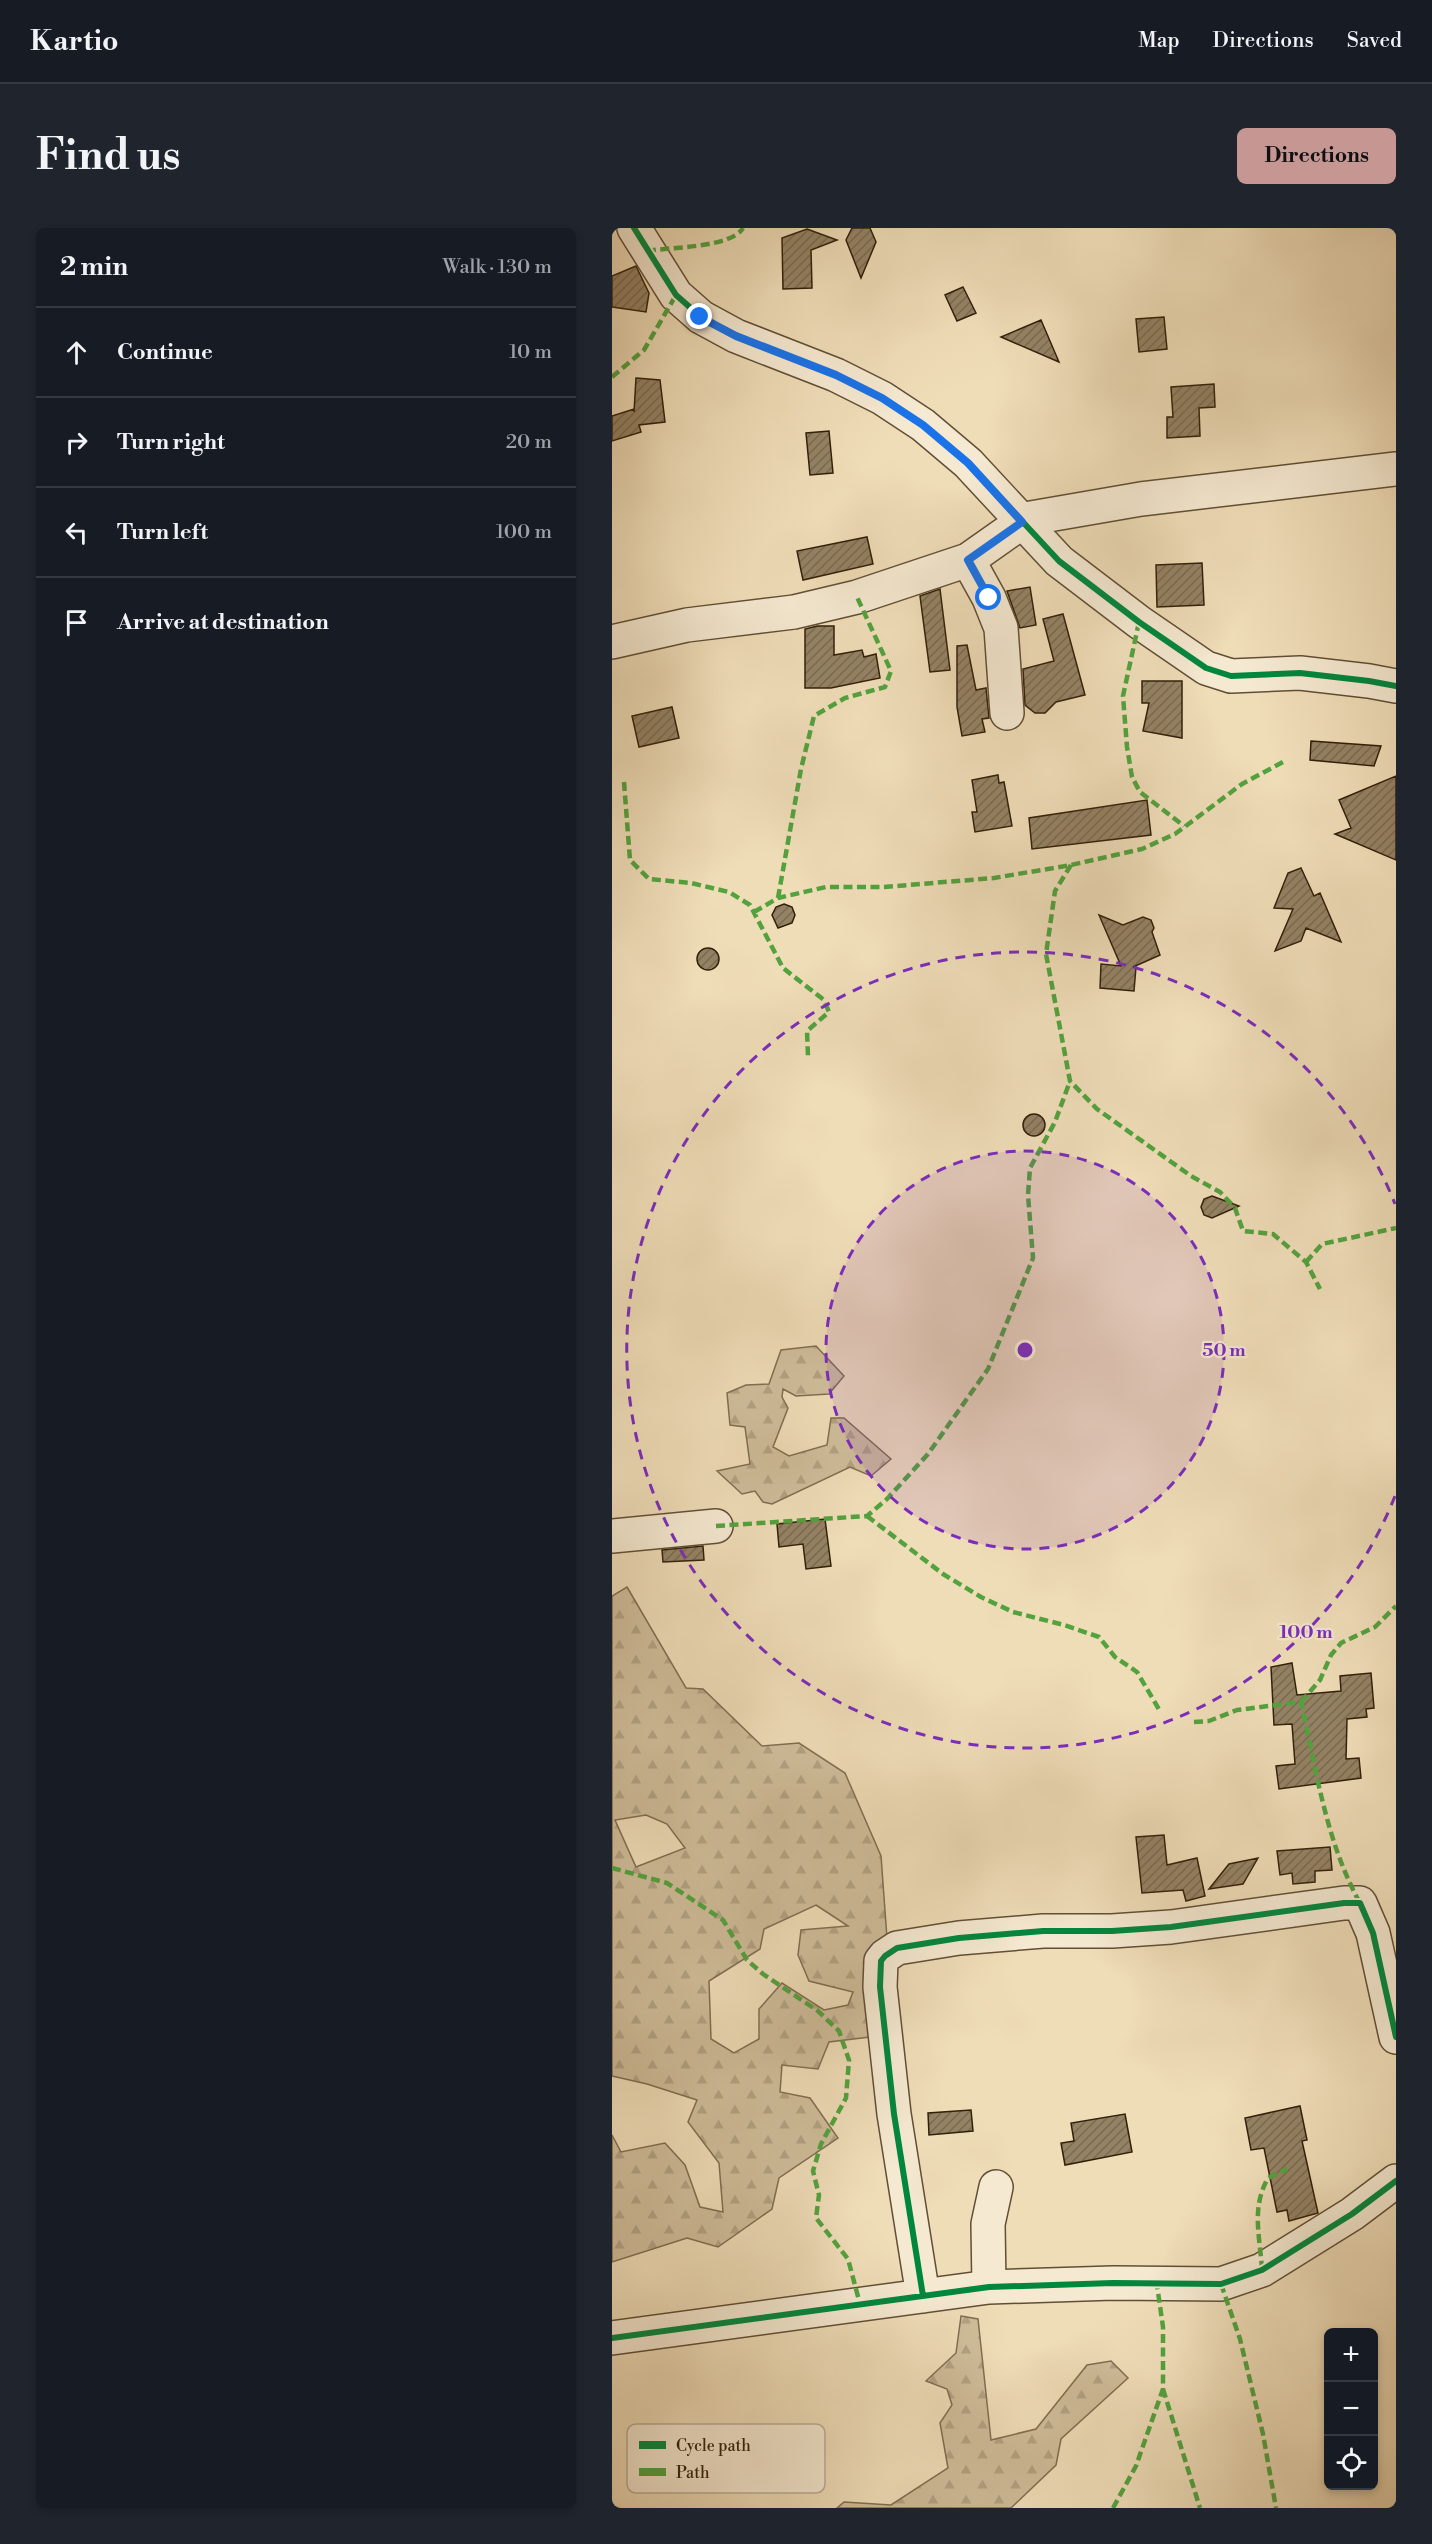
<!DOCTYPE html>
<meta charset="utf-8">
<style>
:root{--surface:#171b24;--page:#20242c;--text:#f1f3f6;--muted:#9ea1a6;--line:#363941;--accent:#c59692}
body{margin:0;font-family:"Libre Bodoni",serif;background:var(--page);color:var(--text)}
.controls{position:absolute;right:18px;bottom:18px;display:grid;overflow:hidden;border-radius:9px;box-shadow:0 3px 9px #0003}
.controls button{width:54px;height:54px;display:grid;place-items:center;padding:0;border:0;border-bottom:2px solid var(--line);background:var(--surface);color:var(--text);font:30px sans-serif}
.stop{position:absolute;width:18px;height:18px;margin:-14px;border:4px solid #1a73e8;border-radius:50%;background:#fff}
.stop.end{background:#1a73e8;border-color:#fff;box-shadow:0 2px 6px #0008}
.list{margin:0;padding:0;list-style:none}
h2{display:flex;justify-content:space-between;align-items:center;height:78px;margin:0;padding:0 24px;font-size:26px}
h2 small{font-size:20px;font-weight:400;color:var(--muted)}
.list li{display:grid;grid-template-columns:39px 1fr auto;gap:18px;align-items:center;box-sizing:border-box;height:90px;padding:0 24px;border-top:2px solid var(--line)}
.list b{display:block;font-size:22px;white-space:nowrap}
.list em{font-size:20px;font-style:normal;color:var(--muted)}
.icon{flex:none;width:33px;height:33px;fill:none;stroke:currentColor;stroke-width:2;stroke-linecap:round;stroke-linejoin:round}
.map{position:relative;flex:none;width:784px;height:2280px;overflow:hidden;border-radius:9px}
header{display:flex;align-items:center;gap:36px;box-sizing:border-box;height:84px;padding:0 30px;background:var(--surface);border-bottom:2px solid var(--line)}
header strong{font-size:28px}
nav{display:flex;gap:33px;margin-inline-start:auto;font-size:21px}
.intro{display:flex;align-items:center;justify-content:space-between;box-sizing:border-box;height:144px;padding:0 36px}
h1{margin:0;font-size:42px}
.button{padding:15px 27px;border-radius:9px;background:var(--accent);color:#111;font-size:21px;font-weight:700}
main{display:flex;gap:36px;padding:0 36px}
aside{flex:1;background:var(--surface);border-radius:9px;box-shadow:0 3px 9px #0003}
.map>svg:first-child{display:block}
.forest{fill:url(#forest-firs);stroke:#806e52;stroke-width:1.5;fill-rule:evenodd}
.building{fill:url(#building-hatch);stroke:#322009;stroke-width:1.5}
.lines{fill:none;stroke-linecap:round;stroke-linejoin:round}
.minor-casing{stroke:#614f35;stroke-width:36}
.minor{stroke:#f5e9d1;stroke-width:33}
.quiet{stroke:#52a23e;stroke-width:4.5;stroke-dasharray:9 4.5;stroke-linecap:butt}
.cycleway-casing{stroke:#f5e9d1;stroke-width:10}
.cycleway{stroke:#00873e;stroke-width:6}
.route{stroke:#1a73e8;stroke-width:8}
.ring{fill:none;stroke:#7b2cbf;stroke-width:3;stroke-dasharray:10 8}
.key{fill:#f5e9d1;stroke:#baad95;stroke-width:1.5}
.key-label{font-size:16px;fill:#322009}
.centre{fill:#7b2cbf;stroke:#f5e9d1;stroke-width:3}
.ring-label{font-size:18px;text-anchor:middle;font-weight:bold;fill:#7b2cbf;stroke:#f5e9d1;stroke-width:4.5;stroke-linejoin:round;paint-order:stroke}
</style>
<header>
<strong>Kartio</strong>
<nav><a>Map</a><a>Directions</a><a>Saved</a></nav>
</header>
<div class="intro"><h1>Find us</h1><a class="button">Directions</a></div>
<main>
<aside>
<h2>2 min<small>Walk · 130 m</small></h2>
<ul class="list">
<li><svg class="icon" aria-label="ahead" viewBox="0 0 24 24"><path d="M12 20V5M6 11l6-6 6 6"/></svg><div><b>Continue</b></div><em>10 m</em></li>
<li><svg class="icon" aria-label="right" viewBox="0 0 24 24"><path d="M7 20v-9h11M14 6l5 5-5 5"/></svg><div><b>Turn right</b></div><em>20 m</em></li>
<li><svg class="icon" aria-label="left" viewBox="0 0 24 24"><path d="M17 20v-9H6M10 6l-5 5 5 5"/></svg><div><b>Turn left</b></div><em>100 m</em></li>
<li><svg class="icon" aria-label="arrive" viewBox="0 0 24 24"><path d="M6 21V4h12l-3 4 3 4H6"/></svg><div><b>Arrive at destination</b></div></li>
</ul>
</aside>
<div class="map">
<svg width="784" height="2280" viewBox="0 0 784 2280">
<defs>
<pattern id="forest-firs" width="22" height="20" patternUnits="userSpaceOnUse" patternTransform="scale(1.5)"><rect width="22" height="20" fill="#cfbd9a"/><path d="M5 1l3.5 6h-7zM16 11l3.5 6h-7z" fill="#b2a283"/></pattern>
<pattern id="building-hatch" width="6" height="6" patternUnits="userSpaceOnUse" patternTransform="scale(1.5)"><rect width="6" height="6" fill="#948264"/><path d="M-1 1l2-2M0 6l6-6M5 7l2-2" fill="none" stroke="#796a51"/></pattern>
</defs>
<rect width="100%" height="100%" fill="#efddb8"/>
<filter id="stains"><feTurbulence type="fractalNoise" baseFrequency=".00333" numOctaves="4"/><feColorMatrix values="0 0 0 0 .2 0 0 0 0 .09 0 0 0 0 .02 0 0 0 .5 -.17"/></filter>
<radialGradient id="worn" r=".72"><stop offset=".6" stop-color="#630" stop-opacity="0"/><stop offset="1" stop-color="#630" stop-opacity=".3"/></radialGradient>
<path class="forest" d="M 204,1118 L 232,1148 L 217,1166 L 184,1168 L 171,1161 L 170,1169 L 176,1180 L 161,1219 L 177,1228 L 215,1217 L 219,1190 L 232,1190 L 279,1231 L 259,1248 L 238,1239 L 160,1276 L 151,1274 L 143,1263 L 130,1266 L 105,1243 L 138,1236 L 133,1199 L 118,1197 L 115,1165 L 134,1157 L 157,1156 L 169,1122 Z
M 15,1359 L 74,1460 L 91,1461 L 150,1518 L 187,1515 L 233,1545 L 269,1628 L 282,1806 L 217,1814 L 206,1841 L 170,1837 L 168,1864 L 198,1870 L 226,1910 L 167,1950 L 160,1981 L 106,2019 L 75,2010 L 0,2034 L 0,1907 L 9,1924 L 53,1915 L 73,1937 L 88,1979 L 111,1984 L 107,1935 L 76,1894 L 85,1872 L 35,1856 L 0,1848 L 0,1368 ZM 34,1587 L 55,1596 L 73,1620 L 24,1639 L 3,1592 ZM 204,1677 L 236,1698 L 189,1702 L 186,1727 L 197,1753 L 241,1764 L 236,1777 L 212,1782 L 170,1755 L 147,1781 L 147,1811 L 122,1825 L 99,1811 L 97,1753 L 148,1721 L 152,1701 Z
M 349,2088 L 366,2091 L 379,2212 L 424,2201 L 475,2137 L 499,2133 L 516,2150 L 449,2211 L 444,2237 L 399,2280 L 225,2280 L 232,2274 L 279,2277 L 336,2240 L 328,2195 L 340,2177 L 335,2161 L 314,2153 L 344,2125 Z"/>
<path class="building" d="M 240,0 L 258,0 L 264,14 L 249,50 L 234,12 Z
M 195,1 L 225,12 L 199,22 L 200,60 L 171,61 L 170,10 Z
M 24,38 L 37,65 L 34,84 L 0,79 L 0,48 Z
M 351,59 L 364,85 L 345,93 L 333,67 Z
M 552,89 L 555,121 L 527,124 L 524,91 Z
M 429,92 L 447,134 L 389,109 Z
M 24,150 L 48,152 L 53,194 L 27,197 L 29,204 L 0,213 L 0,188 L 22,181 L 22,184 Z
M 602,156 L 603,179 L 587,180 L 588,208 L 555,210 L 555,189 L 561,189 L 559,159 Z
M 217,203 L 221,245 L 198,247 L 194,205 Z
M 255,309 L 261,336 L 191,352 L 185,323 Z
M 590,335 L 592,377 L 545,379 L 544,337 Z
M 418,359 L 424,397 L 408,400 L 395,363 Z
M 328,361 L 338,442 L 318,444 L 308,368 Z
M 451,386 L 473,467 L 444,474 L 433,485 L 423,485 L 413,477 L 411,441 L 442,433 L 431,391 Z
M 205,398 L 222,398 L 222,427 L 250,422 L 252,429 L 264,426 L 268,450 L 219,460 L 193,460 L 193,401 Z
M 355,417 L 364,462 L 374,460 L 377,490 L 370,491 L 373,504 L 350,508 L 345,479 L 345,418 Z
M 530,453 L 570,453 L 570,510 L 531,503 L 537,475 L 530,475 Z
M 60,479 L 67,510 L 27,519 L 20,488 Z
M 699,513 L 769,518 L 762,538 L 698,532 Z
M 386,547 L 387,555 L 392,554 L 400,598 L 363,604 L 360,584 L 365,584 L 360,552 Z
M 784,548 L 784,632 L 723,606 L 739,600 L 727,572 Z
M 535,572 L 539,607 L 420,621 L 417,590 Z
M 689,640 L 702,668 L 708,665 L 729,714 L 694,700 L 689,713 L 663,723 L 681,681 L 662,680 L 676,645 Z
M 172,676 L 180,679 L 183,687 L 180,695 L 166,700 L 160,687 L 164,679 Z
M 487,687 L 511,697 L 531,689 L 539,692 L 542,700 L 540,704 L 548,727 L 521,739 L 524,739 L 522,763 L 488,760 L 489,736 L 509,738 Z
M85 731a11 11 0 1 1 22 0a11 11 0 1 1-22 0Z
M411 897a11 11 0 1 1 22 0a11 11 0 1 1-22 0Z
M 600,968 L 627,978 L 600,990 L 592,987 L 589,979 L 592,971 Z
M 213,1291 L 219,1338 L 194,1341 L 191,1316 L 167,1319 L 165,1296 Z
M 91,1318 L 92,1332 L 51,1334 L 50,1322 Z
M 680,1435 L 685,1467 L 729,1463 L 728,1448 L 759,1445 L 762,1480 L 754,1481 L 755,1489 L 735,1491 L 734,1531 L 747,1530 L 749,1550 L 667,1561 L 664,1538 L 683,1536 L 680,1496 L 662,1497 L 659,1439 Z
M 552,1607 L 555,1637 L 585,1630 L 593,1668 L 574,1673 L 571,1662 L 530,1665 L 524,1609 Z
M 718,1619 L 720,1642 L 703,1643 L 703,1654 L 681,1656 L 680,1645 L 668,1647 L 665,1623 Z
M 646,1630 L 631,1656 L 597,1661 L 617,1636 Z
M 688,1878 L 695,1912 L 690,1913 L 706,1985 L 677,1993 L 675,1982 L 665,1984 L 652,1920 L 639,1922 L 633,1890 Z
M 359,1882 L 361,1903 L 317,1907 L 316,1885 Z
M 513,1886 L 520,1924 L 453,1937 L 449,1915 L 462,1913 L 459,1895 Z"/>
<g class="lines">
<defs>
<path id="minor" d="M 22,0 L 64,67 L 89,89 L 124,108 L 224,147 L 270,170 L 311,197 L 356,235 L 447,333 L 527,394 L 594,440 L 619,448 L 688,445 L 757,453 L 784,458
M 356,332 L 377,370 L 389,400 L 395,485
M 0,414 L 75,397 L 182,384 L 245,369 L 356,332 L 410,294 L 419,290 L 529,271 L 784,241
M 0,1308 L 104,1298
M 377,2059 L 376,1996 L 384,1959
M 311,2068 L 282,1886 L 268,1759 L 269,1733 L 273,1728 L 285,1720 L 347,1710 L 431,1703 L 500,1703 L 559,1699 L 732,1675 L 748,1675 L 761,1705 L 784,1809
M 0,2110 L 377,2059 L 501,2055 L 609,2056 L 650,2042 L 740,1986 L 784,1953"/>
</defs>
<use href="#minor" class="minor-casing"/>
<use href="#minor" class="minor"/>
<path class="quiet" d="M 35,23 C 58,19 119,20 131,0
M 0,149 L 32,122 L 64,67
M 527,394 L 511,468 L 515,519 L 520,549 L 528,564 L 572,598
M 12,554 L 18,632 L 37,651 L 79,655 L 117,664 L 138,677 L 171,740 L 212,772 L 217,784 L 195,803 L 196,828
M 459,637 L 443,663 L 434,726 L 458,853 L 485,881 L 579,948 L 608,964 L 623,980 L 631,1003 L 661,1006 L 694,1034 L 708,1061
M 166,670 L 189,541 L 202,488 L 233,470 L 273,459 L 279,443 L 245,369
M 142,684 L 166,670 L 214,659 L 272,659 L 382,650 L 459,637 L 530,621 L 563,606 L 630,556 L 671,534
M 694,1034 L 710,1016 L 784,1000
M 255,1288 L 331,1346 L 369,1369 L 401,1384 L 452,1397 L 487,1409 L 503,1429 L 525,1444 L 548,1483
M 104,1298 L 255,1288 L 275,1271 L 316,1226 L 376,1141 L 421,1030 L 416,967 L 418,940 L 443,894 L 458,853
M 689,1474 L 708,1452 L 719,1427 L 729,1415 L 763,1399 L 784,1378
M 582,1494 L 597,1493 L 625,1482 L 689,1474 C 704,1541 714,1614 748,1675
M 0,1640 L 55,1655 L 111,1692 L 135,1732 L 151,1746 L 206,1783 L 227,1803 L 237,1832 L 234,1870 L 209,1916 L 201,1943 L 207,1967 L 204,1990 L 236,2031 L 248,2076
M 650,2042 C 648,2008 639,1980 656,1950 L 675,1941
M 609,2056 L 628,2111 L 651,2206 L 664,2280
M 551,2161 L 588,2280
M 501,2280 L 524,2238 L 551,2161 L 551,2099 L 545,2057"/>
<defs>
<path id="cycleway" d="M 22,0 L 64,67 L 89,89 L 124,108 L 224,147 L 270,170 L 311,197 L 356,235 L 447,333 L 527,394 L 594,440 L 619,448 L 688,445 L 757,453 L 784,458
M 311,2068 L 282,1886 L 268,1759 L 269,1733 L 273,1728 L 285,1720 L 347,1710 L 431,1703 L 500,1703 L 559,1699 L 732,1675 L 748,1675 L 761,1705 L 784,1809
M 0,2110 L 377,2059 L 501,2055 L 609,2056 L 650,2042 L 740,1986 L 784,1953"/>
</defs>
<use href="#cycleway" class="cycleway-casing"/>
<use href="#cycleway" class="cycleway"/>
</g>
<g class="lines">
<path class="route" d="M 88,89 L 124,108 L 224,147 L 270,170 L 311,197 L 356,235 L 410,294 L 356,332 L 377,370"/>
</g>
<circle cx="413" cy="1122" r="199" fill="#7b2cbf" fill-opacity=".12"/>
<g class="ring">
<circle cx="413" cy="1122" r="199"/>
<path d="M783 1268A398 398 0 1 1 783 976"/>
</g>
<rect x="15" y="2196" width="198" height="69" rx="9" class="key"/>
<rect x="27" y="2213" width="27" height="8" fill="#00873e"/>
<rect x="27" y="2240" width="27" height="8" fill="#52a23e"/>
<g class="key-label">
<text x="64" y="2223">Cycle path</text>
<text x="64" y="2250">Path</text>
</g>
<circle cx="413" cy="1122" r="9" class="centre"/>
<g class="ring-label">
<text x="612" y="1128">50 m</text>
<text x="694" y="1410">100 m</text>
</g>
<rect width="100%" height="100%" filter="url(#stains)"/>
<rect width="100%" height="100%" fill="url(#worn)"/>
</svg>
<div class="controls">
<button>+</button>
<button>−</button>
<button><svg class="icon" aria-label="locate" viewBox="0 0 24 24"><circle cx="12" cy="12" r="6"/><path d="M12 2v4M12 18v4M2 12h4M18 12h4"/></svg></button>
</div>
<div class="stop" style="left:377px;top:370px"></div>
<div class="stop end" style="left:88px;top:89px"></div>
</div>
</main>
